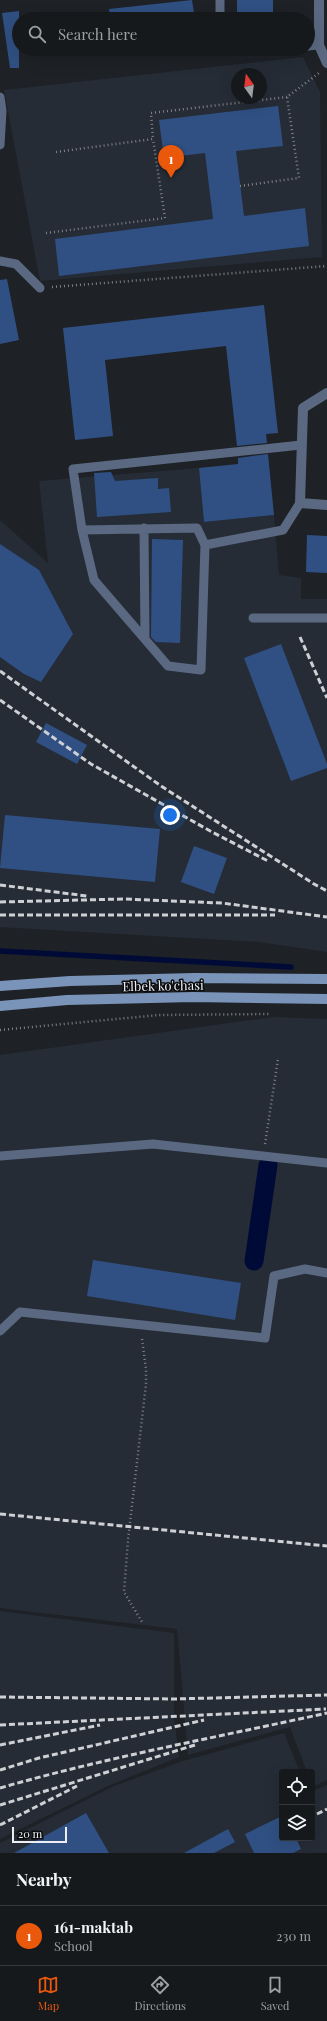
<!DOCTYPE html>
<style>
:root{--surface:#16191c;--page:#232629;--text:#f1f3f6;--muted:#9ea0a3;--line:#35383b;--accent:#ea580c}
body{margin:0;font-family:"Playfair Display",serif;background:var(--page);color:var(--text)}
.controls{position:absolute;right:12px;bottom:12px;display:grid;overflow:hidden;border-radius:4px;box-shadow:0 4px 16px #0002}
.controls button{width:36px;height:36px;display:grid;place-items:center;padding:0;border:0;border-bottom:1px solid var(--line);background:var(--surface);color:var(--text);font:20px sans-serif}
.compass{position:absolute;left:231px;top:68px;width:36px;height:36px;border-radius:50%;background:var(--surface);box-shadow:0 4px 16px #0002;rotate:346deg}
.scale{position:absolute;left:12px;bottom:10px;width:55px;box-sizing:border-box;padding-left:4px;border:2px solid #eceef2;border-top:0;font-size:11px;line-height:14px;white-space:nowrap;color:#eceef2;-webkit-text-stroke:3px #090b0d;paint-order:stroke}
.you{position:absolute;left:170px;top:815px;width:14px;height:14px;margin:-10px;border:3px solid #fff;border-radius:50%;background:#1a73e8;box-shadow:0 0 0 6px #1a73e833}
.badge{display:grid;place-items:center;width:26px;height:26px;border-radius:50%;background:var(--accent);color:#fff;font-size:13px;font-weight:700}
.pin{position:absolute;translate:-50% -33px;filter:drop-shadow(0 1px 2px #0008)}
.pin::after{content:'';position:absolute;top:21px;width:14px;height:12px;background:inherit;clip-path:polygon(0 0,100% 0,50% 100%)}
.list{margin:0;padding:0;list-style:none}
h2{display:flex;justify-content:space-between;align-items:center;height:52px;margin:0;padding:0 16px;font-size:17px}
h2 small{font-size:13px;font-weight:400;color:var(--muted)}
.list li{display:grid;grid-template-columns:26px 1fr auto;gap:12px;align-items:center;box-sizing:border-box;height:60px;padding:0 16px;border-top:1px solid var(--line)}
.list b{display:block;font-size:15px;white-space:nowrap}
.list p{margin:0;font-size:13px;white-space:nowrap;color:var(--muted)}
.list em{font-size:13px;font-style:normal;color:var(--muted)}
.icon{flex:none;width:22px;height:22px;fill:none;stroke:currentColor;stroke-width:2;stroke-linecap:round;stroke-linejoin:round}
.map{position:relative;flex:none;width:327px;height:1853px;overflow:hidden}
.search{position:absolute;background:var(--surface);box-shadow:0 4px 16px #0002;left:12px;right:12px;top:12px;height:44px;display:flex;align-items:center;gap:10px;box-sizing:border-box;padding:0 14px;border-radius:22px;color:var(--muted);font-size:15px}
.sheet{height:112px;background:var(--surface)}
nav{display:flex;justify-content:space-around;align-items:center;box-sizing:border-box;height:56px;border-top:1px solid var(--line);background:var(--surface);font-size:11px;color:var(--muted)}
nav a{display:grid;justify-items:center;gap:2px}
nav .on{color:var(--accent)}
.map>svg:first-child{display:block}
.built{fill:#252c36;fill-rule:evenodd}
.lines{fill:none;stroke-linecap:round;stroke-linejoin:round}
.stream{stroke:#000a37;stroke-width:5.5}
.canal{stroke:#000a37;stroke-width:19}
.building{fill:#305083}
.path{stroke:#818388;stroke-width:2.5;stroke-dasharray:1 3;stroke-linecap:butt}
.service{stroke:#5a6981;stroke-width:9}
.minor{stroke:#5a6981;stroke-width:10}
.secondary{stroke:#7a93b8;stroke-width:10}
.rail{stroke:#ced0d4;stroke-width:3;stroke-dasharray:6 3;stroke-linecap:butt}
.labels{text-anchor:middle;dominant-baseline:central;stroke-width:3;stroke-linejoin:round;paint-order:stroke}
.street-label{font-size:13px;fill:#eceef2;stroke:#090b0d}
</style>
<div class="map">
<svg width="327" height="1853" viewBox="0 0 327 1853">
<rect width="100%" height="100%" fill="#1e2126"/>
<path class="built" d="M 303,57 L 320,92 L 322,257 L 40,281 L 4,90 ZM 237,74 L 261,74 L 261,98 L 237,98 Z
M 199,468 L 204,522 L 274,515 L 279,575 L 301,578 L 301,599 L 327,599 L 327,952 L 259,942 L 222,940 L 0,927 L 0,520 L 48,563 L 39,481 Z
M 273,1017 L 327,1019 L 327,1780 L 312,1787 L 312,1772 L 307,1772 L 290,1727 L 188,1755 L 177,1629 L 0,1608 L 0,1055 Z
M 0,1611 L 174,1633 L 174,1717 L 179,1757 L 108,1786 L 0,1839 Z
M 284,1733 L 300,1772 L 282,1772 L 282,1838 L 312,1838 L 312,1791 L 327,1785 L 327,1853 L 0,1853 L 0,1843 L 114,1786 L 183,1761 Z"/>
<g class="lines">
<path class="stream" d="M 0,951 L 291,967"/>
<path class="canal" d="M 254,1261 L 268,1165"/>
</g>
<path class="building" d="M 192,0 L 195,19 L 110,19 L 109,9 Z
M 237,0 L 273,0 L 273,19 L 237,19 Z
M 19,11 L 19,68 L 10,68 L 2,13 Z
M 278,106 L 283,146 L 236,151 L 244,216 L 305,208 L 309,246 L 59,276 L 55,239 L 213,219 L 205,153 L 164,158 L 159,120 Z
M 7,279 L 19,340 L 0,344 L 0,280 Z
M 264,305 L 278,433 L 266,434 L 267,443 L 237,446 L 226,346 L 105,360 L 113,436 L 75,440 L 63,328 Z
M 268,454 L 274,515 L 204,522 L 199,468 L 238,464 L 238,458 Z
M 111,472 L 115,481 L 158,478 L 158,489 L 169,488 L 171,512 L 97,517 L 94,473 Z
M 307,535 L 327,536 L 327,573 L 306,572 Z
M 152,539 L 183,540 L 180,643 L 156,642 L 151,637 Z
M 0,544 L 39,570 L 73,634 L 41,682 L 24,674 L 0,657 Z
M 281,644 L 327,764 L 327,768 L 291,781 L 244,658 Z
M 46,723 L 87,745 L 77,764 L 36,742 Z
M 5,815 L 160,829 L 155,882 L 0,868 Z
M 194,846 L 227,858 L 214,894 L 181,882 Z
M 93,1260 L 241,1283 L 235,1320 L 87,1296 Z
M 86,1813 L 109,1853 L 14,1853 Z
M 282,1816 L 282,1838 L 296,1838 L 301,1849 L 293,1853 L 254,1853 L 245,1834 Z
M 228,1829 L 235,1842 L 214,1853 L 184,1853 Z"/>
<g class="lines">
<path class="path" d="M 56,152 L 153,139 L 151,113 L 287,97
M 240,186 L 299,178 L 287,97 L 319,73
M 46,233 L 165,218 L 153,139
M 52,287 L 327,266
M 0,1030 L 159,1015 L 270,1014
M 265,1144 L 278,1059
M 142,1339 L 146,1369 L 146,1384 L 128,1540 L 124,1592 L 142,1622"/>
<path class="service" d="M 220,19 L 220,0
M 308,46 L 319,45
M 219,49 L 219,51 L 253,49
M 0,97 L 2,111 L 0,145
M 0,261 L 16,264 L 40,288
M 300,503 L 283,530 L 205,545 L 197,528 L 82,530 L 73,469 L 301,445
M 144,528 L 145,639
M 82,530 L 94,580 L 168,666 L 201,670 L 205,545
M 253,618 L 327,618
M 0,1156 L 153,1144 L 327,1163
M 0,1331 L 20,1312 L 265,1338 L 274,1276 L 305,1269 L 327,1273"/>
<path class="minor" d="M 319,0 L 319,45 L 327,63
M 327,393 L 303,408 L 300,503 L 327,505"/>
<path class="secondary" d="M 0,986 L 70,981 L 195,978 L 327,979
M 0,1006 L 67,1000 L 193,997 L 327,999"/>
<path class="rail" d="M 300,637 L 327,698
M 0,671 L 161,786 L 314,884 L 327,891
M 0,700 L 91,764 L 212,832 L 268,861
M 0,885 L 87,896
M 0,902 L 123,899 L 222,903 L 327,917
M 0,915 L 275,915
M 0,1514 L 327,1546
M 0,1697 L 174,1699 L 327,1695
M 0,1725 L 326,1709
M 0,1745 L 100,1725
M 0,1770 L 39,1758 L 204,1720
M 0,1788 C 108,1757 218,1737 327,1713
M 0,1805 L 195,1745
M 317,1814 L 327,1809
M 0,1825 L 77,1786"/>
</g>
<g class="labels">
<g class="street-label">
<text transform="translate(163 985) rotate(-1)">Elbek ko'chasi</text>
</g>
</g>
</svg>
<div class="controls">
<button><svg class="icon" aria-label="locate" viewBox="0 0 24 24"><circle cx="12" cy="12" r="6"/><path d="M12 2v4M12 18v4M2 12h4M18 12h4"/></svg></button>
<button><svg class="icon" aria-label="layers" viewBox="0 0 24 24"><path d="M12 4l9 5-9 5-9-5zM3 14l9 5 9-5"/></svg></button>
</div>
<svg class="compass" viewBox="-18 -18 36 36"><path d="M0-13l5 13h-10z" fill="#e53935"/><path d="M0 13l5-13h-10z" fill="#9ea0a3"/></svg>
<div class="scale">20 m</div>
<div class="you"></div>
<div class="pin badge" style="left:171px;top:178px">1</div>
<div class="search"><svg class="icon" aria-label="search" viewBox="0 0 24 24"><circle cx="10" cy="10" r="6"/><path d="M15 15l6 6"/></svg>Search here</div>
</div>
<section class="sheet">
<h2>Nearby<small></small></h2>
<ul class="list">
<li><span class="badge">1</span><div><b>161-maktab</b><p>School</p></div><em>230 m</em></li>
</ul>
</section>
<nav>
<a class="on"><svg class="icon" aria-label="map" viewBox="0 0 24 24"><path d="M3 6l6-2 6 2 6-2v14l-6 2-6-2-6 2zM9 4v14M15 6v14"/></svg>Map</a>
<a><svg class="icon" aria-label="directions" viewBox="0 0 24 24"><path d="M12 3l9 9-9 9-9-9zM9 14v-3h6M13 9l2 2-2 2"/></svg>Directions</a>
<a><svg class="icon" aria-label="saved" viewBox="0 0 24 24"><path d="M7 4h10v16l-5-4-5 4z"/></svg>Saved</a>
</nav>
